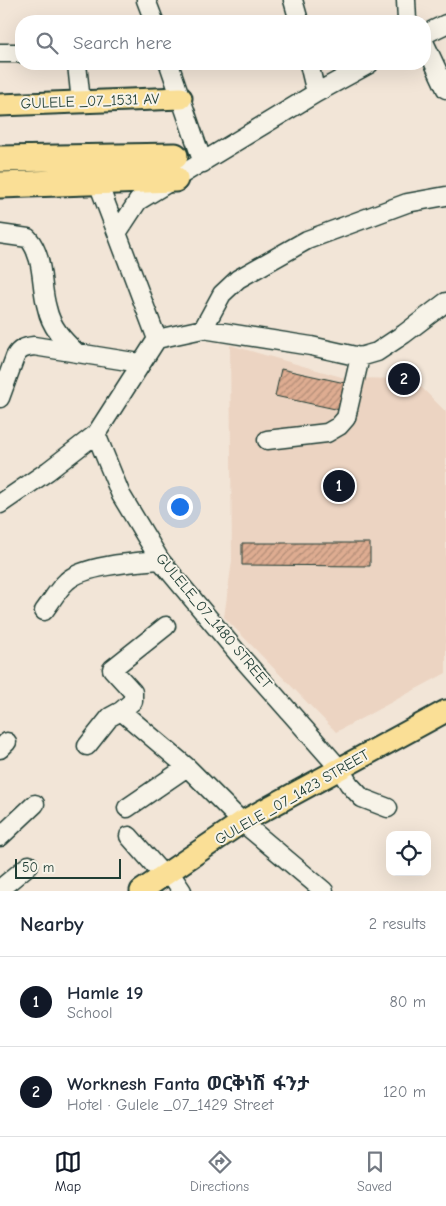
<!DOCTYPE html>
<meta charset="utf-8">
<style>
:root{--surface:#fff;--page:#f2f2f3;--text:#1f2937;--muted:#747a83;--line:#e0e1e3;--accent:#111827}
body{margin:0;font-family:"Comic Neue","Noto Sans Ethiopic",sans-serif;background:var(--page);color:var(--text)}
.controls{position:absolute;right:15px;bottom:15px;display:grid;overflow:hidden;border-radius:10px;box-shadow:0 5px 20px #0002}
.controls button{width:45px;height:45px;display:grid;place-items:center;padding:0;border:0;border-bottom:1px solid var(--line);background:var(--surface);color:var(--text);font:25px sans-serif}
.scale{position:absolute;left:15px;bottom:12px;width:106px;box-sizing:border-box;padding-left:5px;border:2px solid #1f3d34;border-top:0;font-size:14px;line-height:18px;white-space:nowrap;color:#1f3d34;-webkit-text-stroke:4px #f7f3e8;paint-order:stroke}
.you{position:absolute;left:179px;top:506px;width:18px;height:18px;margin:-12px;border:4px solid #fff;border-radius:50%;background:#1a73e8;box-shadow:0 0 0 8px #1a73e833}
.badge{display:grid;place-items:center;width:32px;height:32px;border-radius:50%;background:var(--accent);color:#fff;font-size:16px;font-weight:700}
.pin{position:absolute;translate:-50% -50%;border:2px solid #fff;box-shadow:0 1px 5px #0006}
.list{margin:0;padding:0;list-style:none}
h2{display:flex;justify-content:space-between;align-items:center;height:65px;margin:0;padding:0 20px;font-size:21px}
h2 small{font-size:16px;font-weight:400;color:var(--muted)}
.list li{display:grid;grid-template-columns:32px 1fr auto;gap:15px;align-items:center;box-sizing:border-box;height:90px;padding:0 20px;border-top:1px solid var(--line)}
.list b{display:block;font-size:19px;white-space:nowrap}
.list p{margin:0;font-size:16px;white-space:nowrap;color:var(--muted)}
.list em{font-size:16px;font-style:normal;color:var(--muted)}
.icon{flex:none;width:28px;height:28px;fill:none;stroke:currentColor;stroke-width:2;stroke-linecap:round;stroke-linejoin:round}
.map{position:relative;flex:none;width:446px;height:891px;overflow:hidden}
.search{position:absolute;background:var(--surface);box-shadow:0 5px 20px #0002;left:15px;right:15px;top:15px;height:55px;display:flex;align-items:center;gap:12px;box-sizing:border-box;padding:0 18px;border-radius:20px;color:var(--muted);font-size:19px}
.sheet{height:245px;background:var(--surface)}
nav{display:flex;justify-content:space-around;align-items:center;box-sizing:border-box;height:70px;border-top:1px solid var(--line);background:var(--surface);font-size:14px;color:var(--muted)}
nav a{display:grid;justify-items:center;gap:2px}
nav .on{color:var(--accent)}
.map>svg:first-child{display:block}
.built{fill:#ecd4c2}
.building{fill:url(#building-hatch);stroke:#1f3d34}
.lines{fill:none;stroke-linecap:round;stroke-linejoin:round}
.minor-casing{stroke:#1f3d34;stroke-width:21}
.major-casing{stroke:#1f3d34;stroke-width:25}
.highway-casing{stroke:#1f3d34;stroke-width:29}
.minor{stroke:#f7f3e8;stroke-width:18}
.major{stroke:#fadf96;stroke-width:21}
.highway{stroke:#fadf96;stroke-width:25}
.labels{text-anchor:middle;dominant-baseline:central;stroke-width:4;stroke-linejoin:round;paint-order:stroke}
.street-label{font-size:15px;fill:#1f3d34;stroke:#f7f3e8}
</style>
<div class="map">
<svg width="446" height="891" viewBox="0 0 446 891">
<defs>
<pattern id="building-hatch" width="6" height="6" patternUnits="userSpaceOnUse" patternTransform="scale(1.25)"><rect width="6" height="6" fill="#deac91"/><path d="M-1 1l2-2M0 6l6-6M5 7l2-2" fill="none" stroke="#b38d77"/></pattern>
</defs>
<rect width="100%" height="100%" fill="#f2e5d7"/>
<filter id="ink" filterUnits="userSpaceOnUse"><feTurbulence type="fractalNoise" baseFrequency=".02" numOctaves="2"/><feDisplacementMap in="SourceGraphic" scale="10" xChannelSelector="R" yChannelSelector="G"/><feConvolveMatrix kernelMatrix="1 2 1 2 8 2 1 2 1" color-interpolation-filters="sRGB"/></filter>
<g filter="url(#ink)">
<path class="built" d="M 230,345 L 345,378 L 413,379 L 446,412 L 446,673 L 336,732 L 224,617 L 232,561 Z"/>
<path class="building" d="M 281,369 L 345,383 L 340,410 L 275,396 Z
M 242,543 L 370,543 L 370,566 L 242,565 Z"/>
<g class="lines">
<defs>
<path id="minor" d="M 146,0 L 154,21
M 293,0 L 299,21
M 406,0 L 407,21
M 425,34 L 446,24
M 425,44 L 446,89
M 0,53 L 21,53
M 77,64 L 81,102
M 169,64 L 203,163
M 309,64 L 316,93
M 98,183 L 117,233
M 0,234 L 28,238 C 45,258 40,285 47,308 C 51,327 63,340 77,353
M 203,329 L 222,294 L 238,279 L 307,240 L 407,203 L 446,196
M 157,339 L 117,233 L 138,201 L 316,93 L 369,64
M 157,339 L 203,329 L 311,346 L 360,357 L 377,352 L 404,334 L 446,302
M 0,398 L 15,357 C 19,349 25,347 34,346 L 140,363
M 96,434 L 121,495 L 160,560 L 241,657 L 339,768 L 349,784 L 362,798 L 388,808
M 267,440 L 327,433 L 339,426 L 346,418 L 360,357
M 0,504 L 48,471 L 96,434 L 157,339
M 44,611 C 51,602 58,589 67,581 C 84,565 137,562 160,560
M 121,711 L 133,701 L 133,692 L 112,669 L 166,626
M 87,746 L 110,717 L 121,711 L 187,767 L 242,822 L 324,891
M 0,749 L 7,742
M 127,808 L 187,767
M 129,836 L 164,876
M 0,837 L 35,804
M 170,873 L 182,891
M 0,889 L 29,865"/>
<path id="major" d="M 0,105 L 181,98
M 141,891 L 242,822 L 446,711"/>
<path id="highway" d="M 0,159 L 175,156
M 0,185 L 175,179"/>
</defs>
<use href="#minor" class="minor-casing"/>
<use href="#major" class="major-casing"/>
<use href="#highway" class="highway-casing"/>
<use href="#minor" class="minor"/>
<use href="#major" class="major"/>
<use href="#highway" class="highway"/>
</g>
</g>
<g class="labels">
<g class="street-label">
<text transform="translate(90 101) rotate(-2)">GULELE _07_1531 AV</text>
<text transform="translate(214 621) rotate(50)">GULELE_07_1480 STREET</text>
<text transform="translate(292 797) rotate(-30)">GULELE _07_1423 STREET</text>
</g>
</g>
</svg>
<div class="controls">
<button><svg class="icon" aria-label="locate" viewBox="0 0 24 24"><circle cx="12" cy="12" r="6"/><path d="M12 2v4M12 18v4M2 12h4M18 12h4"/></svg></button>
</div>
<div class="scale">50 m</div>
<div class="you"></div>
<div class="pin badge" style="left:339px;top:486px">1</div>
<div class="pin badge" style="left:404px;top:379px">2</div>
<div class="search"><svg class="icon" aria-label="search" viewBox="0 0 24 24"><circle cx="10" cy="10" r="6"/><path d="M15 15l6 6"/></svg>Search here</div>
</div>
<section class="sheet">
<h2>Nearby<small>2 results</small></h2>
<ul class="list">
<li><span class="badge">1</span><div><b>Hamle 19</b><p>School</p></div><em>80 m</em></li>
<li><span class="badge">2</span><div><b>Worknesh Fanta ወርቅነሽ ፋንታ</b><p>Hotel · Gulele _07_1429 Street</p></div><em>120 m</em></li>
</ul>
</section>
<nav>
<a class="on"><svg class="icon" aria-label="map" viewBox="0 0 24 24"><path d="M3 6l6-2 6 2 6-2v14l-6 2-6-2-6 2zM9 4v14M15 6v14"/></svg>Map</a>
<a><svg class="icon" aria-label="directions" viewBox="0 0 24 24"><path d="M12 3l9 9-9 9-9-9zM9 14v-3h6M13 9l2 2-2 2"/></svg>Directions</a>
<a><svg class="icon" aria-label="saved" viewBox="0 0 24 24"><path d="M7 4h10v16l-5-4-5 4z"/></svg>Saved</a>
</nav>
